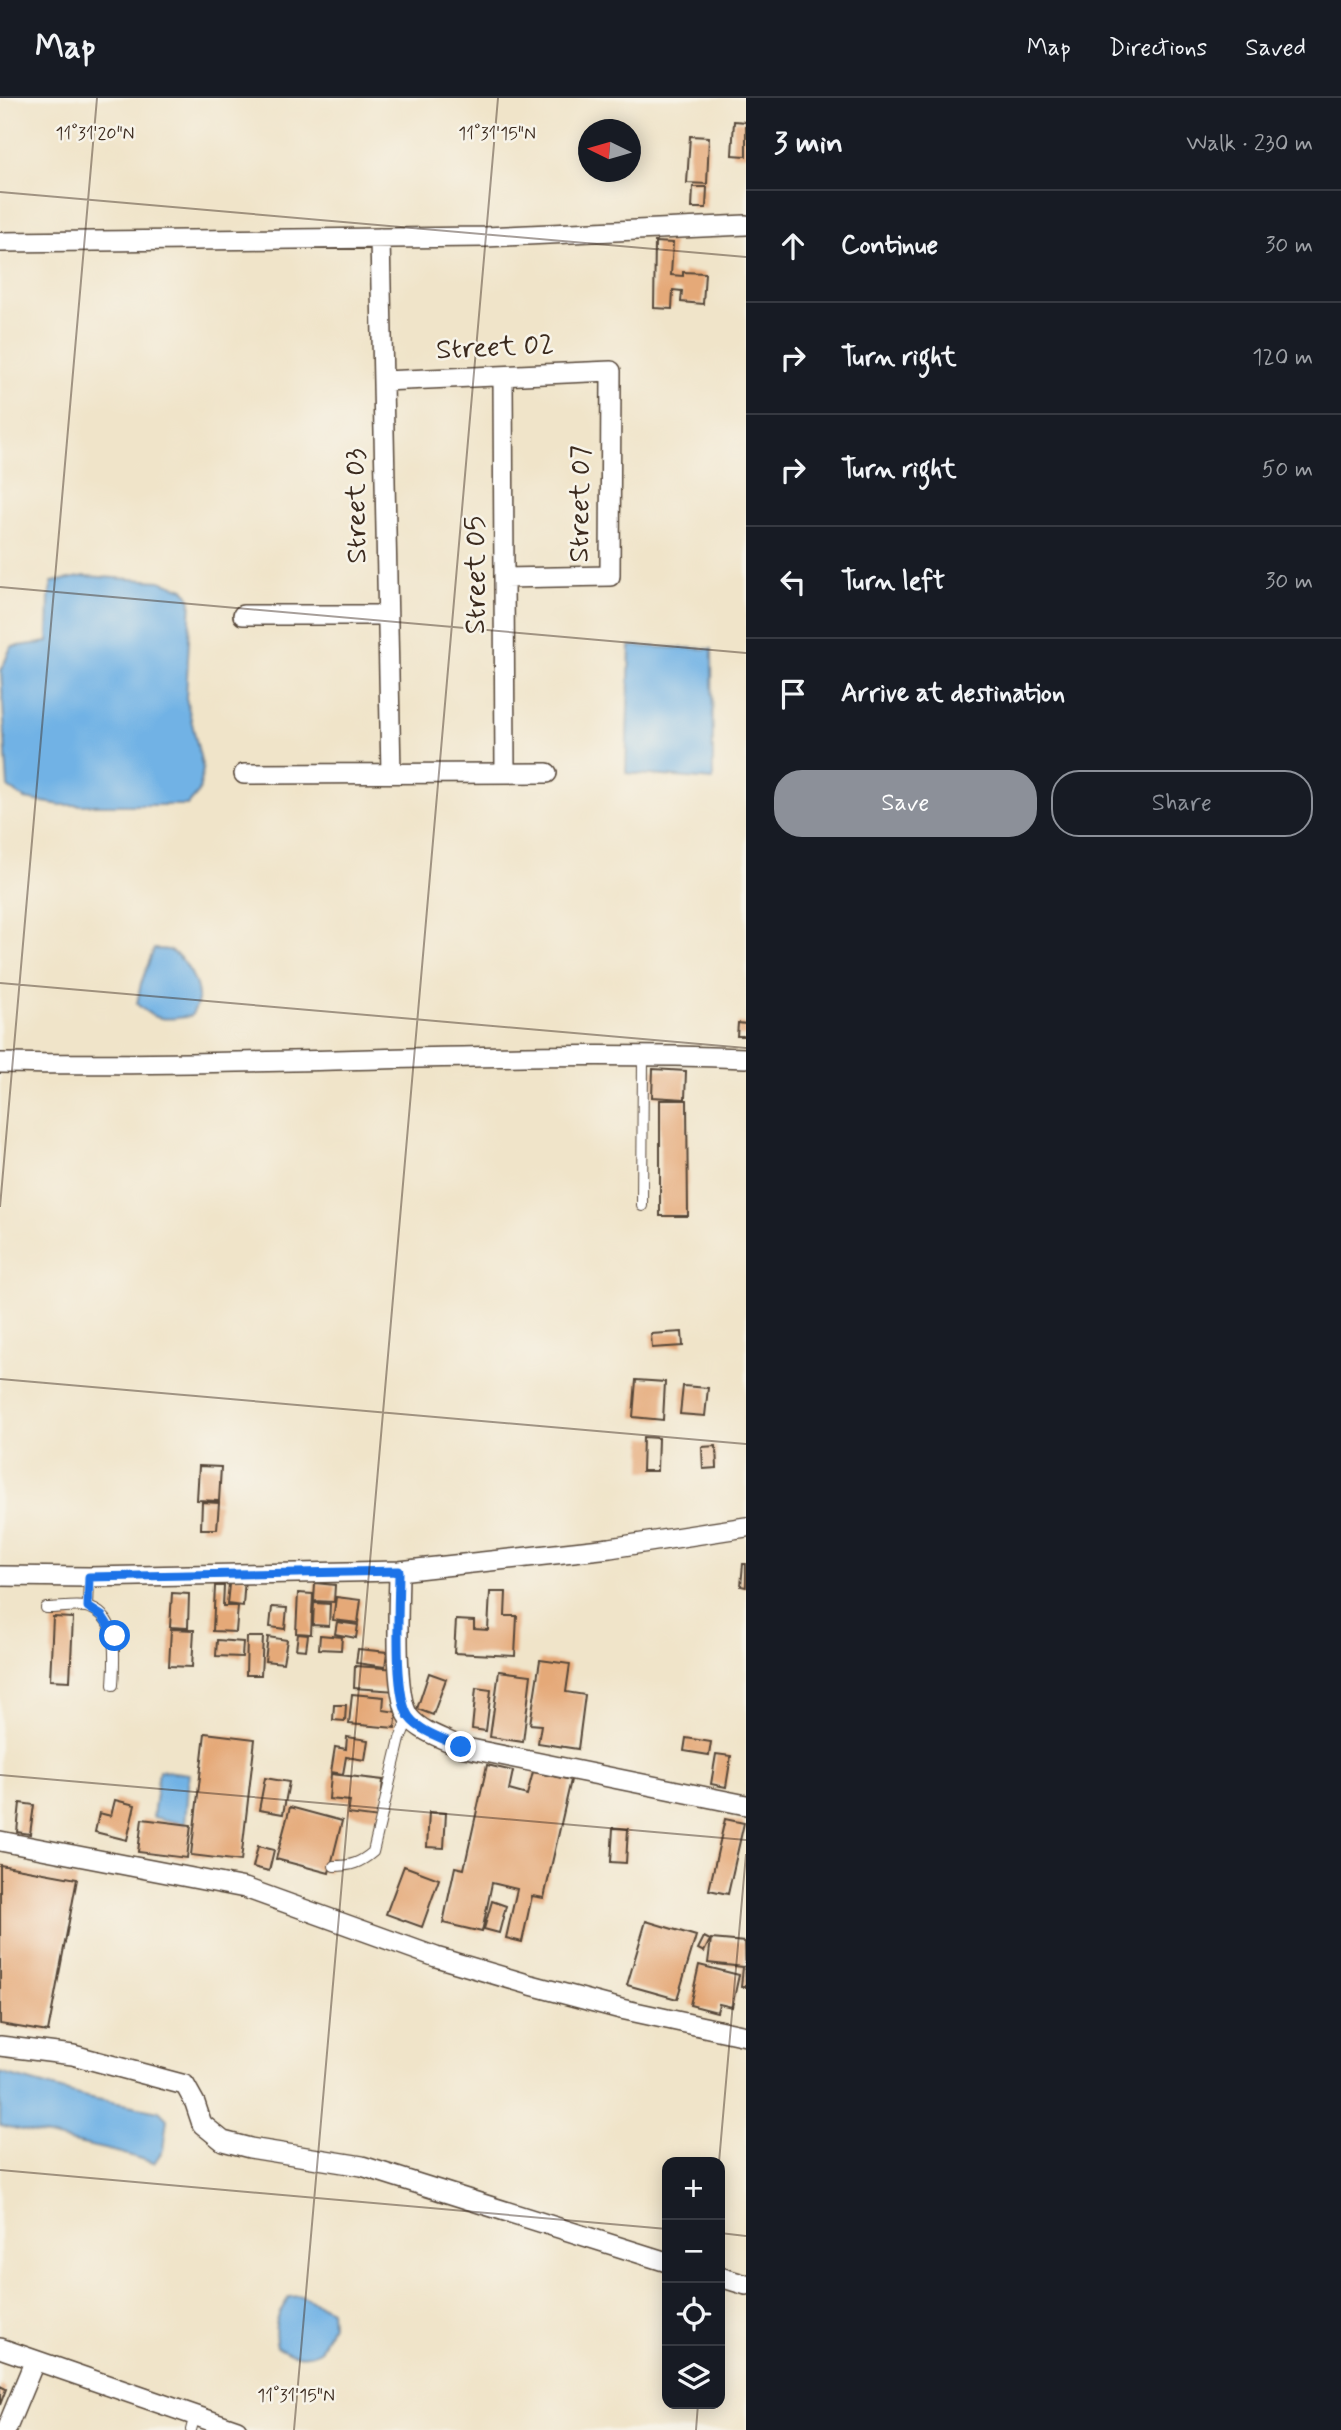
<!DOCTYPE html>
<meta charset="utf-8">
<style>
:root{--surface:#171b24;--page:#242831;--text:#f1f3f6;--muted:#9ea1a6;--line:#363941;--accent:#8c9099}
body{margin:0;font-family:Mynerve,sans-serif;background:var(--page);color:var(--text)}
.controls{position:absolute;right:21px;bottom:21px;display:grid;overflow:hidden;border-radius:14px;box-shadow:0 4px 18px #0003}
.controls button{width:63px;height:63px;display:grid;place-items:center;padding:0;border:0;border-bottom:2px solid var(--line);background:var(--surface);color:var(--text);font:35px sans-serif}
.compass{position:absolute;left:578px;top:21px;width:63px;height:63px;border-radius:50%;background:var(--surface);box-shadow:0 4px 18px #0003;rotate:275deg}
.stop{position:absolute;width:21px;height:21px;margin:-16px;border:5px solid #1a73e8;border-radius:50%;background:#fff}
.stop.end{background:#1a73e8;border-color:#fff;box-shadow:0 2px 7px #0008}
.list{margin:0;padding:0;list-style:none}
h2{display:flex;justify-content:space-between;align-items:center;height:91px;margin:0;padding:0 28px;font-size:30px}
h2 small{font-size:23px;font-weight:400;color:var(--muted)}
.list li{display:grid;grid-template-columns:46px 1fr auto;gap:21px;align-items:center;box-sizing:border-box;height:112px;padding:0 28px;border-top:2px solid var(--line)}
.list b{display:block;font-size:26px;white-space:nowrap}
.list em{font-size:23px;font-style:normal;color:var(--muted)}
.actions{display:flex;gap:14px;padding:21px 28px}
.actions a{flex:1;padding:16px 0;border:2px solid var(--accent);border-radius:28px;text-align:center;font-size:24px;color:var(--accent)}
.actions .main{background:var(--accent);color:#fff}
.icon{flex:none;width:38px;height:38px;fill:none;stroke:currentColor;stroke-width:2;stroke-linecap:round;stroke-linejoin:round}
.map{position:relative;flex:none;width:746px;height:2332px;overflow:hidden}
header{display:flex;align-items:center;gap:42px;box-sizing:border-box;height:98px;padding:0 35px;background:var(--surface);border-bottom:2px solid var(--line)}
header strong{font-size:33px}
nav{display:flex;gap:38px;margin-inline-start:auto;font-size:24px}
main{display:flex}
aside{flex:1;background:var(--surface)}
.map>svg:first-child{display:block}
.water{fill:#71b2e5;stroke:#566e82;stroke-width:2}
.building{fill:#e5a978}
.lines{fill:none;stroke-linecap:round;stroke-linejoin:round}
.lane-casing{stroke:#564638;stroke-width:12}
.street-casing{stroke:#564638;stroke-width:22}
.lane{stroke:#fff;stroke-width:10}
.street{stroke:#fff;stroke-width:19}
.route{stroke:#1a73e8;stroke-width:9}
.ticks{fill:none;stroke:#3b2a1e;stroke-width:2;stroke-opacity:0.45}
.labels{text-anchor:middle;dominant-baseline:central;stroke-width:5;stroke-linejoin:round;paint-order:stroke}
.street-label{font-size:28px;fill:#3b2a1e;stroke:#f7f3e8}
.ticks-label{font-size:18px;text-anchor:middle;fill:#3b2a1e;stroke:#f7f3e8;stroke-width:5;stroke-linejoin:round;paint-order:stroke}
</style>
<header>
<strong>Map</strong>
<nav><a>Map</a><a>Directions</a><a>Saved</a></nav>
</header>
<main>
<div class="map">
<svg width="746" height="2332" viewBox="0 0 746 2332">
<rect width="100%" height="100%" fill="#f7f3e8"/>
<filter id="ink" filterUnits="userSpaceOnUse"><feTurbulence type="fractalNoise" baseFrequency=".0143" numOctaves="2"/><feDisplacementMap in="SourceGraphic" scale="14" xChannelSelector="R" yChannelSelector="G"/><feConvolveMatrix kernelMatrix="1 2 1 2 8 2 1 2 1" color-interpolation-filters="sRGB"/></filter>
<filter id="wash" filterUnits="userSpaceOnUse"><feTurbulence type="fractalNoise" baseFrequency=".00686" numOctaves="4" result="noise"/><feDisplacementMap in="SourceGraphic" scale="28" xChannelSelector="R" yChannelSelector="G"/><feGaussianBlur stdDeviation="1.57" result="paint"/><feColorMatrix in="noise" values="0 0 0 0 0 0 0 0 0 0 0 0 0 0 0 0 0 1.4 0 .05"/><feComposite in="paint" operator="in"/></filter>
<g filter="url(#wash)">
<rect width="100%" height="100%" fill="#f0e4c9"/>
<path class="water" d="M 85,478 L 160,483 L 184,491 L 191,502 L 186,600 L 203,671 L 199,694 L 188,707 L 61,707 L 25,701 L 8,689 L 1,573 L 11,549 L 48,544 L 49,499 L 52,484 Z
M 630,548 L 712,551 L 713,682 L 626,675 Z
M 154,851 C 160,851 167,851 171,853 C 186,861 199,886 198,902 C 198,907 193,913 191,918 C 167,922 155,924 137,906 L 141,885 Z
M 159,1672 L 189,1676 L 185,1726 L 153,1719 Z
M 0,1975 L 86,1999 L 159,2013 L 167,2021 L 163,2052 L 154,2065 L 121,2055 L 0,2027 Z
M 301,2198 L 331,2212 L 332,2226 L 320,2253 C 303,2261 293,2258 277,2248 C 272,2228 278,2216 289,2199 Z"/>
<g id="blocks">
<path class="building" d="M 734,23 L 746,24 L 746,58 L 732,57 Z
M 690,38 L 709,39 L 707,86 L 687,85 Z
M 693,89 L 707,89 L 706,110 L 692,110 Z
M 655,144 L 673,145 L 671,177 L 683,178 L 683,174 L 705,175 L 703,206 L 681,204 L 682,193 L 673,192 L 672,211 L 654,210 Z
M 738,925 L 746,926 L 746,938 L 737,938 Z
M 653,971 L 686,973 L 685,1001 L 652,999 Z
M 660,1002 L 687,1002 L 688,1118 L 660,1118 Z
M 682,1234 L 683,1248 L 652,1250 L 651,1236 Z
M 636,1282 L 665,1284 L 663,1322 L 633,1319 Z
M 683,1288 L 708,1290 L 705,1318 L 680,1316 Z
M 643,1339 L 658,1340 L 657,1373 L 642,1373 Z
M 716,1348 L 717,1370 L 703,1371 L 702,1349 Z
M 199,1368 L 221,1369 L 219,1403 L 197,1402 Z
M 202,1404 L 219,1405 L 217,1431 L 201,1431 Z
M 743,1466 L 746,1466 L 746,1489 L 741,1488 Z
M 230,1477 L 245,1479 L 243,1508 L 227,1506 Z
M 315,1485 L 335,1487 L 334,1504 L 314,1503 Z
M 215,1488 L 224,1488 L 223,1508 L 238,1508 L 236,1534 L 213,1533 Z
M 490,1494 L 506,1494 L 505,1518 L 517,1518 L 515,1558 L 454,1555 L 456,1522 L 474,1523 L 474,1531 L 488,1532 Z
M 172,1495 L 189,1496 L 188,1530 L 170,1529 Z
M 298,1495 L 313,1496 L 311,1536 L 296,1535 Z
M 336,1499 L 361,1502 L 358,1525 L 333,1522 Z
M 314,1505 L 330,1506 L 329,1528 L 313,1527 Z
M 272,1509 L 287,1510 L 285,1531 L 270,1529 Z
M 53,1519 L 73,1520 L 70,1583 L 50,1582 Z
M 337,1524 L 358,1527 L 356,1540 L 335,1536 Z
M 171,1531 L 194,1532 L 192,1569 L 169,1568 Z
M 298,1536 L 308,1537 L 306,1552 L 296,1551 Z
M 320,1537 L 342,1539 L 341,1552 L 319,1551 Z
M 247,1539 L 263,1539 L 261,1577 L 246,1577 Z
M 268,1539 L 287,1542 L 283,1565 L 265,1563 Z
M 217,1542 L 243,1544 L 242,1559 L 216,1558 Z
M 358,1551 L 387,1554 L 385,1569 L 356,1565 Z
M 540,1562 L 570,1566 L 566,1594 L 585,1597 L 578,1651 L 538,1645 L 541,1627 L 530,1626 Z
M 355,1568 L 398,1571 L 396,1593 L 354,1590 Z
M 499,1573 L 531,1577 L 523,1644 L 490,1639 Z
M 429,1575 L 446,1581 L 433,1617 L 417,1611 Z
M 476,1590 L 491,1592 L 486,1633 L 472,1631 Z
M 352,1596 L 384,1599 L 383,1612 L 397,1614 L 395,1630 L 349,1626 Z
M 334,1607 L 346,1607 L 345,1623 L 333,1622 Z
M 205,1635 L 255,1641 L 241,1763 L 191,1757 Z
M 347,1639 L 368,1642 L 365,1662 L 346,1659 L 343,1676 L 331,1674 L 335,1649 L 346,1651 Z
M 686,1640 L 711,1644 L 709,1657 L 684,1653 Z
M 716,1656 L 731,1658 L 726,1689 L 711,1686 Z
M 487,1667 L 513,1673 L 509,1692 L 527,1697 L 533,1674 L 571,1682 L 544,1800 L 532,1798 L 522,1844 L 506,1840 L 517,1791 L 492,1785 L 482,1834 L 443,1825 L 455,1769 L 464,1771 Z
M 331,1676 L 383,1682 L 379,1720 L 348,1716 L 350,1703 L 329,1701 Z
M 265,1680 L 289,1684 L 283,1716 L 259,1712 Z
M 115,1702 L 135,1707 L 127,1742 L 95,1734 L 99,1715 L 111,1718 Z
M 20,1705 L 34,1707 L 30,1736 L 17,1734 Z
M 290,1709 L 342,1723 L 329,1775 L 276,1761 Z
M 429,1714 L 446,1715 L 444,1750 L 427,1749 Z
M 142,1721 L 191,1727 L 187,1760 L 138,1754 Z
M 725,1721 L 744,1725 L 728,1796 L 709,1792 Z
M 613,1730 L 628,1731 L 626,1765 L 611,1764 Z
M 258,1748 L 274,1752 L 269,1773 L 253,1769 Z
M 0,1767 L 77,1781 L 48,1934 L 0,1926 Z
M 404,1768 L 439,1781 L 422,1829 L 386,1816 Z
M 492,1803 L 506,1808 L 499,1835 L 484,1831 Z
M 646,1823 L 696,1838 L 677,1901 L 627,1887 Z
M 704,1839 L 710,1842 L 704,1854 L 698,1851 Z
M 711,1841 L 745,1844 L 746,1889 L 741,1889 L 743,1869 L 708,1865 Z
M 699,1867 L 739,1877 L 732,1909 L 719,1906 L 717,1914 L 690,1907 Z
M 0,2288 L 6,2291 L 0,2307 Z"/>
</g>
</g>
<g filter="url(#ink)">
<use href="#blocks" fill-opacity="0" stroke="#564638" stroke-width="2"/>
<g class="lines">
<defs>
<path id="lane" d="M 642,1108 L 643,958
M 88,1509 L 89,1479
M 46,1510 C 59,1510 74,1507 86,1509 C 121,1516 114,1562 113,1587
M 334,1768 C 351,1768 360,1765 373,1754 L 400,1641 L 409,1619
M 191,2332 L 195,2317"/>
<path id="street" d="M 380,140 L 391,675
M 0,144 L 485,139 L 746,127
M 503,278 L 505,675
M 383,283 L 611,273 L 610,478 L 504,480
M 243,517 L 387,517
M 244,676 L 547,675
M 0,965 C 249,970 497,951 746,960
M 399,1473 C 399,1503 393,1597 409,1619 C 421,1634 445,1641 461,1649 L 746,1707
M 0,1478 L 89,1479 L 399,1473 L 610,1450 L 746,1429
M 0,1743 L 245,1790 L 436,1859 L 531,1887 L 621,1911 L 746,1938
M 0,1948 L 73,1957 L 185,1987 L 195,2005 L 202,2026 L 223,2043 L 250,2050 L 362,2068 L 667,2164
M 720,2179 L 746,2187
M 0,2250 L 237,2332
M 6,2332 L 35,2262"/>
</defs>
<use href="#lane" class="lane-casing"/>
<use href="#street" class="street-casing"/>
<use href="#lane" class="lane"/>
<use href="#street" class="street"/>
</g>
</g>
<g class="lines" filter="url(#ink)">
<path class="route" d="M 115,1538 L 102,1518 L 88,1509 L 89,1479 L 399,1473 C 399,1503 393,1597 409,1619 C 420,1634 445,1641 461,1649"/>
</g>
<path class="ticks" d="M 0,94 L 746,159M 0,489 L 746,555M 0,885 L 746,950M 0,1109 L 97,0M 0,1281 L 746,1346M 0,1677 L 746,1742M 719,2064 L 746,1756M 0,2072 L 667,2131M 720,2135 L 746,2138M 294,2332 L 498,0M 696,2332 L 698,2306"/>
<g class="labels">
<g class="street-label">
<text transform="translate(495 250) rotate(-3)">Street 02</text>
<text transform="translate(581 406) rotate(-89)">Street 07</text>
<text transform="translate(357 408) rotate(-91)">Street 03</text>
<text transform="translate(476 477) rotate(-90)">Street 05</text>
</g>
</g>
<g class="ticks-label">
<text x="497" y="41">11°31'15"N</text>
<text x="95" y="41">11°31'20"N</text>
<text x="296" y="2303">11°31'15"N</text>
</g>
</svg>
<div class="controls">
<button>+</button>
<button>−</button>
<button><svg class="icon" aria-label="locate" viewBox="0 0 24 24"><circle cx="12" cy="12" r="6"/><path d="M12 2v4M12 18v4M2 12h4M18 12h4"/></svg></button>
<button><svg class="icon" aria-label="layers" viewBox="0 0 24 24"><path d="M12 4l9 5-9 5-9-5zM3 14l9 5 9-5"/></svg></button>
</div>
<svg class="compass" viewBox="-18 -18 36 36"><path d="M0-13l5 13h-10z" fill="#e53935"/><path d="M0 13l5-13h-10z" fill="#9ea1a6"/></svg>
<div class="stop" style="left:115px;top:1538px"></div>
<div class="stop end" style="left:461px;top:1649px"></div>
</div>
<aside>
<h2>3 min<small>Walk · 230 m</small></h2>
<ul class="list">
<li><svg class="icon" aria-label="ahead" viewBox="0 0 24 24"><path d="M12 20V5M6 11l6-6 6 6"/></svg><div><b>Continue</b></div><em>30 m</em></li>
<li><svg class="icon" aria-label="right" viewBox="0 0 24 24"><path d="M7 20v-9h11M14 6l5 5-5 5"/></svg><div><b>Turn right</b></div><em>120 m</em></li>
<li><svg class="icon" aria-label="right" viewBox="0 0 24 24"><path d="M7 20v-9h11M14 6l5 5-5 5"/></svg><div><b>Turn right</b></div><em>50 m</em></li>
<li><svg class="icon" aria-label="left" viewBox="0 0 24 24"><path d="M17 20v-9H6M10 6l-5 5 5 5"/></svg><div><b>Turn left</b></div><em>30 m</em></li>
<li><svg class="icon" aria-label="arrive" viewBox="0 0 24 24"><path d="M6 21V4h12l-3 4 3 4H6"/></svg><div><b>Arrive at destination</b></div></li>
</ul>
<div class="actions"><a class="main">Save</a><a>Share</a></div>
</aside>
</main>
